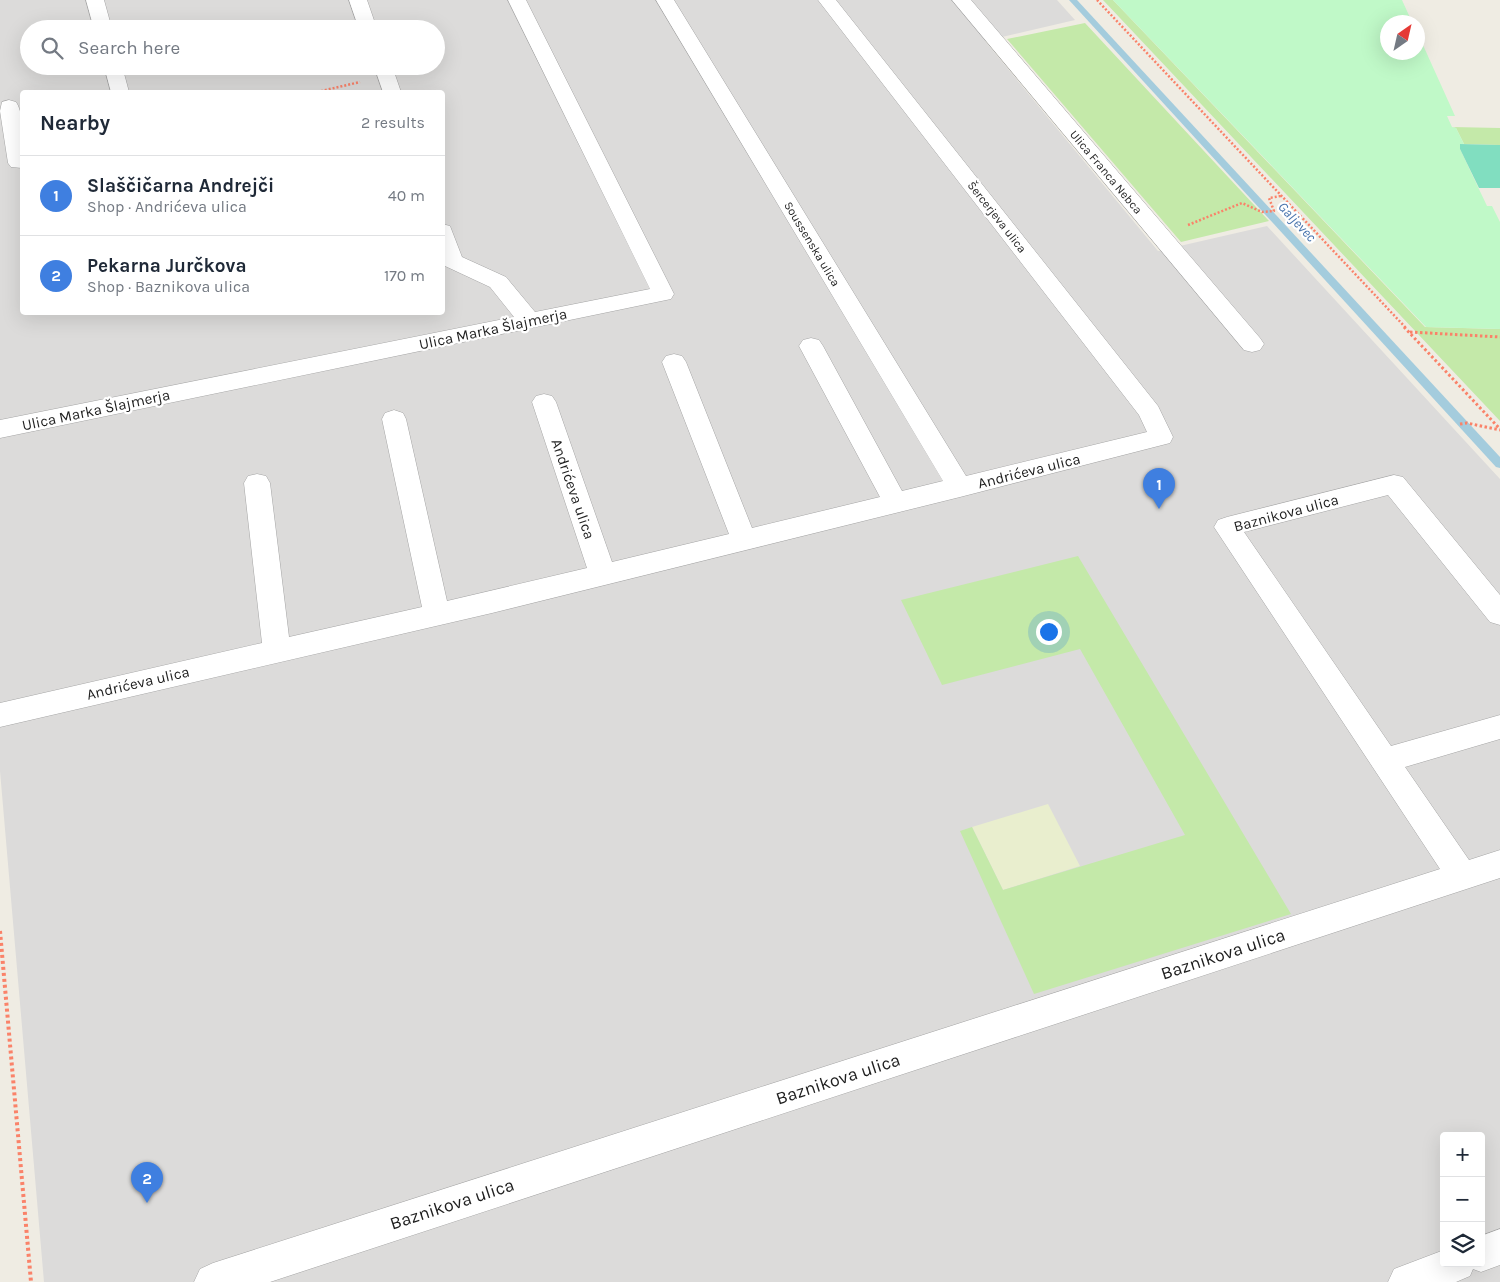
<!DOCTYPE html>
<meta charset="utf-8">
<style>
:root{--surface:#fff;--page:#f2f2f3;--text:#1f2937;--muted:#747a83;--line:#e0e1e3;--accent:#7c3aed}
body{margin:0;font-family:Karla,sans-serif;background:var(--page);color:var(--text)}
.controls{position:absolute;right:15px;bottom:15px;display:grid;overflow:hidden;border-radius:5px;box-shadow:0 5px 20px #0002}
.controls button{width:45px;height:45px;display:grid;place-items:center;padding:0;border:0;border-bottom:1px solid var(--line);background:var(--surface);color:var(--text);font:25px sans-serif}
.compass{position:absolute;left:1380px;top:15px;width:45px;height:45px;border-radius:50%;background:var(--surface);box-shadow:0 5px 20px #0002;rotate:34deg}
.you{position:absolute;left:1048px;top:631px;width:18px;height:18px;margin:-12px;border:4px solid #fff;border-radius:50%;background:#1a73e8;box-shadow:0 0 0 8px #1a73e833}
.badge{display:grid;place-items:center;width:32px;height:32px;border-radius:50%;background:var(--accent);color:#fff;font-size:16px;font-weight:700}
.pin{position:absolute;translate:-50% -41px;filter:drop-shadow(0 1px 2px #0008)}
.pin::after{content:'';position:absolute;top:26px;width:18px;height:15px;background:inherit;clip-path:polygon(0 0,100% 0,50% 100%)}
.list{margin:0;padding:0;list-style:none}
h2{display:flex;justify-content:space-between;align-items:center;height:65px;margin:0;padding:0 20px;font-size:21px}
h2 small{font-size:16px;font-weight:400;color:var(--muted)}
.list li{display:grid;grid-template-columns:32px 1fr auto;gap:15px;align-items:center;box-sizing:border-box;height:80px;padding:0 20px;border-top:1px solid var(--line)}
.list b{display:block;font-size:19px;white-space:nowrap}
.list p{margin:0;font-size:16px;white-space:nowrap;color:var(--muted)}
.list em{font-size:16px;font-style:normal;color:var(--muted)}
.icon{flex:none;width:28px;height:28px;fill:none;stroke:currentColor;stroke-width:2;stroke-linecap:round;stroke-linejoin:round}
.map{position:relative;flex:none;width:1500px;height:1282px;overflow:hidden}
.search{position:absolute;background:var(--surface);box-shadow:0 5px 20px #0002;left:20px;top:20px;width:425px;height:55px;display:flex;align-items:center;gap:12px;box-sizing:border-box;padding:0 18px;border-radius:28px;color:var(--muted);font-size:19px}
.panel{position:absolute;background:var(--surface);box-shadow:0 5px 20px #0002;left:20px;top:90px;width:425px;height:225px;border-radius:5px}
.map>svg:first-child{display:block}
.residential{fill:#dcdbda;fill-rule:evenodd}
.farmland{fill:#e9eece}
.grass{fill:#c4e9a9}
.park{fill:#c0f9c8}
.pitch{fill:#81dec0}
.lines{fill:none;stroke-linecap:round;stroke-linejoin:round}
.stream{fill:#a4ccdd;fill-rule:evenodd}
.minor-casing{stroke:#a5a5a5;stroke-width:1}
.path-far2{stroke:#fa8269;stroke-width:2.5;stroke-dasharray:2 2;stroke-linecap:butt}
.path-far1{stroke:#fa8269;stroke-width:3;stroke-dasharray:2.5 2.5;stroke-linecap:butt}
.path{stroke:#fa8269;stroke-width:4;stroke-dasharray:3 3;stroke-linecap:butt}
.minor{fill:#fff;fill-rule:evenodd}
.labels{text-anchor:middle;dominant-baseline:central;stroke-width:4.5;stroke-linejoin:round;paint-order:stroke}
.far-street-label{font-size:12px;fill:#1e1e1e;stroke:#fff}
.far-water-label{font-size:14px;font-style:italic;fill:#4a75ad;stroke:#fff}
.street-label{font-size:15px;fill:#1e1e1e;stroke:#fff}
.near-street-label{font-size:18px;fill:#1e1e1e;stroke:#fff}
</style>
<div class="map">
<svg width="1500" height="1282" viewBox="0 0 1500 1282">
<rect width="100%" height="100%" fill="#efece3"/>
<path class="residential" d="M 0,0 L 1057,0 L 1075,20 L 985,41 L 1158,251 L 1267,226 L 1500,479 L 1500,1282 L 44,1282 L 0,771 ZM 29,29 L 436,29 L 436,66 L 29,66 ZM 22,92 L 442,92 L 442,312 L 22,312 ZM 1444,1136 L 1481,1136 L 1481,1263 L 1444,1263 Z"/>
<path class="farmland" d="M 1048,804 L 1080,866 L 1003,890 L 972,827 Z"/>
<path class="grass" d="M 1103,0 L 1113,0 L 1425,327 L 1500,329 L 1500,421 Z
M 1085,23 L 1269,221 L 1181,242 L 1007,39 Z
M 1452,127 L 1500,128 L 1500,145 L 1464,144 L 1456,128 Z
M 1078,556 L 1291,914 L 1034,994 L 960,831 L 972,827 L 1003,890 L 1185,835 L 1080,649 L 942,685 L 901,600 Z"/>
<path class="park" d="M 1113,0 L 1402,0 L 1412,22 L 1388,22 L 1388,52 L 1418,52 L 1418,34 L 1455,116 L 1447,116 L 1452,127 L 1456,128 L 1464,144 L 1460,144 L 1460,149 L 1487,206 L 1492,206 L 1500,222 L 1500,329 L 1426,327 Z"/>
<path class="pitch" d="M 1460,144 L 1500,145 L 1500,188 L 1479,188 L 1460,149 Z"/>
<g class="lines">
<path class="stream" d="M 1069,0 L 1077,0 L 1500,457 L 1500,468 L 1496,467 Z"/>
<defs>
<path id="minor" d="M 86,0 L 104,0 L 112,29 L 94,29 Z
M 349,0 L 367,0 L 377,29 L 359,29 Z
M 508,0 L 526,0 L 674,294 L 671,299 L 0,438 L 0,420 L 514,317 L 490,287 L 445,266 L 442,262 L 442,224 L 450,226 L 462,257 L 506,277 L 535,312 L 650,289 Z
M 656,0 L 674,0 L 966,476 L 1147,432 L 1139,415 L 818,0 L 836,0 L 1158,406 L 1173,437 L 1170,443 L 960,497 L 492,613 L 0,727 L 0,703 L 262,643 L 244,483 L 248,476 L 257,474 L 266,476 L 270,483 L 289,637 L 422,607 L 382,419 L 385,413 L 394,410 L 403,413 L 406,419 L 447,601 L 587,568 L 532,402 L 536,396 L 544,394 L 552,396 L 556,402 L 612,562 L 729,534 L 662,362 L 666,356 L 674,354 L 682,356 L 686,362 L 752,528 L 880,497 L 799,346 L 803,340 L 811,338 L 819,340 L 823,346 L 902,491 L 943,481 Z
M 952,0 L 971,0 L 1260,338 L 1264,344 L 1260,350 L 1252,352 L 1244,350 Z
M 104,66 L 122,66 L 129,92 L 111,92 Z
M 374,66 L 392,66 L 401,92 L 383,92 Z
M 9,100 L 16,102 C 26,117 22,150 22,168 L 11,167 L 8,163 L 0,111 L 2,102 Z
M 1394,475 L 1403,477 L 1500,595 L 1500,625 L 1490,622 L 1388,495 L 1244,532 L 1391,746 L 1500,715 L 1500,739 L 1405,767 L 1469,860 L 1500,850 L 1500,878 L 270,1282 L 194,1282 L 200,1269 L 213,1263 L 1440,869 L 1214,527 L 1218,520 L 1227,517 Z
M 1500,1229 L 1500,1265 L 1481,1272 L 1473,1269 L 1470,1276 L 1456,1282 L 1388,1282 L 1394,1269 L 1444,1250 L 1444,1263 L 1481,1263 L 1481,1236 Z"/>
</defs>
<use href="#minor" class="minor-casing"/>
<path class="path-far2" d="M 1097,0 L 1406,328
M 317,92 L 360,82
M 1188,225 L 1242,203 L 1262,212 L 1274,211 L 1269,198 L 1281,196"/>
<path class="path-far1" d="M 1404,327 L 1500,429
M 1410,332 L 1500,337
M 1460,424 L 1467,423 L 1500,430"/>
<path class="path" d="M 0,931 L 31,1282"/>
<use href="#minor" class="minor"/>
</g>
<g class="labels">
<g class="far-street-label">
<text transform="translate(1106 172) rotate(50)">Ulica Franca Nebca</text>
<text transform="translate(997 217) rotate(52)">Šercerjeva ulica</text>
<text transform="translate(812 244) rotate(59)">Soussenska ulica</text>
</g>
<g class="far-water-label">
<text transform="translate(1297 222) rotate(47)">Galjevec</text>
</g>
<g class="street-label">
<text transform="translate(493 329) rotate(-12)">Ulica Marka Šlajmerja</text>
<text transform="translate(96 410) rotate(-12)">Ulica Marka Šlajmerja</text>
<text transform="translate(1029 471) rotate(-14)">Andrićeva ulica</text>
<text transform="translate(573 489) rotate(71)">Andrićeva ulica</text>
<text transform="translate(1286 513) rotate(-15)">Baznikova ulica</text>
<text transform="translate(138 683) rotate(-13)">Andrićeva ulica</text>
</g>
<g class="near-street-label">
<text transform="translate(1223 954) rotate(-18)">Baznikova ulica</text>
<text transform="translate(838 1079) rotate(-18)">Baznikova ulica</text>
<text transform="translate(452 1204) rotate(-18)">Baznikova ulica</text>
</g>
</g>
</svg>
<div class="controls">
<button>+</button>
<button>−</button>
<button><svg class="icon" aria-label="layers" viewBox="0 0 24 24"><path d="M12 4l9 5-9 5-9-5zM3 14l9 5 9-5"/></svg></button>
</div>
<svg class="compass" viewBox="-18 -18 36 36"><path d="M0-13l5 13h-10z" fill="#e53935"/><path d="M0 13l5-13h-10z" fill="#747a83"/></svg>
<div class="you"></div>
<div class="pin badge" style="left:1159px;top:509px;background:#3f7fe0">1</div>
<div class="pin badge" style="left:147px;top:1203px;background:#3f7fe0">2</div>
<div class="search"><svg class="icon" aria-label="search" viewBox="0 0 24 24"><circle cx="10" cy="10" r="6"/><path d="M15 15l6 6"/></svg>Search here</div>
<section class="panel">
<h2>Nearby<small>2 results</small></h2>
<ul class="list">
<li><span class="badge" style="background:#3f7fe0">1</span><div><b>Slaščičarna Andrejči</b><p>Shop · Andrićeva ulica</p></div><em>40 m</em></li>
<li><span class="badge" style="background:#3f7fe0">2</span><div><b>Pekarna Jurčkova</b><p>Shop · Baznikova ulica</p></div><em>170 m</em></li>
</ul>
</section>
</div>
